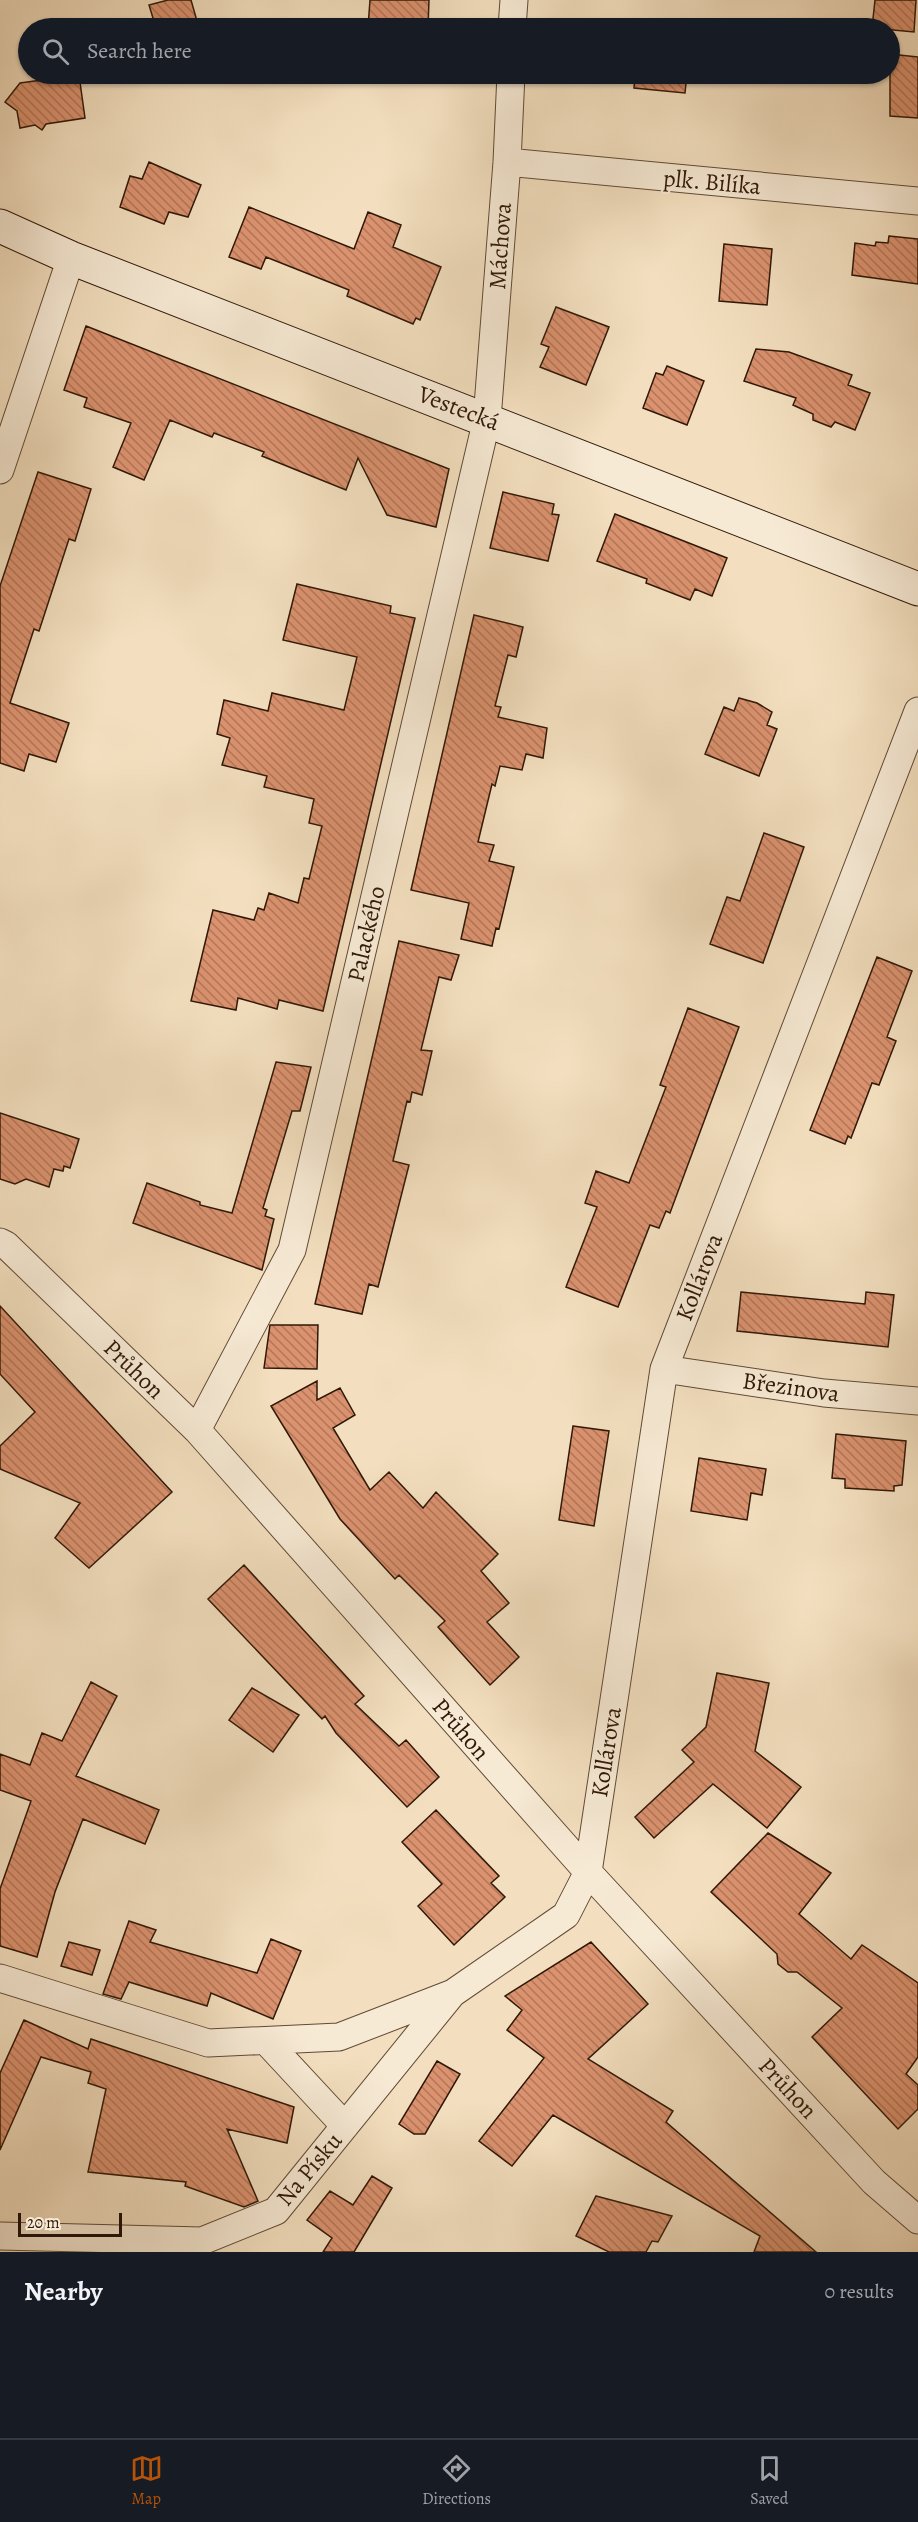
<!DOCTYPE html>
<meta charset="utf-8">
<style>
:root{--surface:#171b24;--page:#20242c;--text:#f1f3f6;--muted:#9ea1a6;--line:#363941;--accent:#b45309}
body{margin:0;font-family:Alegreya,serif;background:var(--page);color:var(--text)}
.scale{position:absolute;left:18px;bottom:15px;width:104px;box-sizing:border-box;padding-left:6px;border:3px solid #301808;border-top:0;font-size:16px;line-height:21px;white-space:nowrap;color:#301808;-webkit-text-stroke:4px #f7ead5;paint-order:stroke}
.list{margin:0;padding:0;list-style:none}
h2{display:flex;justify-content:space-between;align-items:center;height:78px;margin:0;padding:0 24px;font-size:26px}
h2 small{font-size:20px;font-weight:400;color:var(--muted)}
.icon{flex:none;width:33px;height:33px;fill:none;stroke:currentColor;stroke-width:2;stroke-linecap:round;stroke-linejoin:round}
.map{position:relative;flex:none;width:918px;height:2252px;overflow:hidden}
.search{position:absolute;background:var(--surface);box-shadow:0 2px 4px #0004;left:18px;right:18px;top:18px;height:66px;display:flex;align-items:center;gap:15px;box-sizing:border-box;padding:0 21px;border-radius:33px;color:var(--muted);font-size:22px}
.sheet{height:186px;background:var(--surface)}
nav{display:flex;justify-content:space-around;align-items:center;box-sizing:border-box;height:84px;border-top:2px solid var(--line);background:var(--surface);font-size:16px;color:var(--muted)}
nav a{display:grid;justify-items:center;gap:3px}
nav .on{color:var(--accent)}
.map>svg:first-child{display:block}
.building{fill:url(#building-back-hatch);stroke:#301808;stroke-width:1.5}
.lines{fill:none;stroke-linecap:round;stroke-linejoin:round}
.street-casing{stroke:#614a36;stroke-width:29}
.secondary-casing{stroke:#301808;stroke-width:35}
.street{stroke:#f7ead5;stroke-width:27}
.secondary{stroke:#f7ead5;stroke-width:33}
.labels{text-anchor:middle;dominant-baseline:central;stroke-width:4.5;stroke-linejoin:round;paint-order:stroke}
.street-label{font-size:24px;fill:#301808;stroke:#f7ead5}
</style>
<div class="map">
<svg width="918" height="2252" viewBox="0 0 918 2252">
<defs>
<pattern id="building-back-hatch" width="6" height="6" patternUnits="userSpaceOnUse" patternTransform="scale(1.5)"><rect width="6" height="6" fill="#db926f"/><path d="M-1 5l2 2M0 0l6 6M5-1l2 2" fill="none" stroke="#b27659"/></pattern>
</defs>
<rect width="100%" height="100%" fill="#f3dfbf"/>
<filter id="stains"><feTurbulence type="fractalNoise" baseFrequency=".00333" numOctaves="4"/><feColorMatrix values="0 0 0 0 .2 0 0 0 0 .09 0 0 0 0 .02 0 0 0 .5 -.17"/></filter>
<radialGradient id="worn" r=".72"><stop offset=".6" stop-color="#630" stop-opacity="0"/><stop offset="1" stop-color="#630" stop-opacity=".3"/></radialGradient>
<path class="building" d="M 168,0 L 191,0 L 199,28 L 156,28 L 149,5 Z
M 370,0 L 429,0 L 428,28 L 368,28 Z
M 875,0 L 916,0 L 914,32 L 872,28 Z
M 890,54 L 918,57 L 918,118 L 890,116 Z
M 398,74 L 425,74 L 424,81 L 398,80 Z
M 635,74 L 687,74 L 685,93 L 634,88 Z
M 79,75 L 85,118 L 46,124 L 42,130 L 35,125 L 20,128 L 17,111 L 5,102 L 20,83 Z
M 149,162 L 201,185 L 188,217 L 169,212 L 164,224 L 120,207 L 130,176 L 142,179 Z
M 249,207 L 354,249 L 368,212 L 401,225 L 393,247 L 441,267 L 420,320 L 416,318 L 413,324 L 347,296 L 349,290 L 266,257 L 261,269 L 229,257 Z
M 889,236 L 918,239 L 918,284 L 852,275 L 855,243 L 875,246 L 876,242 L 888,243 Z
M 724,244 L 772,249 L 767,305 L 719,301 Z
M 556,307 L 609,327 L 586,385 L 540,367 L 549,347 L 541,344 Z
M 86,326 L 449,469 L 436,527 L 387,515 L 358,458 L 346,490 L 262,456 L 264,452 L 214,433 L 212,437 L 170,420 L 144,480 L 113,467 L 131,423 L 84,407 L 87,398 L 64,390 Z
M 756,349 L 789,352 L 852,375 L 848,385 L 870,393 L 855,430 L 835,422 L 831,427 L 813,420 L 813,414 L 793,405 L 796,398 L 744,381 Z
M 667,366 L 704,381 L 687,425 L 643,408 L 656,373 L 663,375 Z
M 38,472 L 91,489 L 75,541 L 69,539 L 39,631 L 34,629 L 10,703 L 69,723 L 56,762 L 29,754 L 24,771 L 0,763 L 0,586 Z
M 503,492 L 554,504 L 552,514 L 559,515 L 548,561 L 490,548 Z
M 615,514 L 727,558 L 712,596 L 695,589 L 690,600 L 646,583 L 647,579 L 597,561 Z
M 297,584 L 391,606 L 390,613 L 415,618 L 323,1011 L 279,1000 L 277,1009 L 238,998 L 236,1010 L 191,1001 L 213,910 L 254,920 L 258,908 L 264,910 L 269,893 L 298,903 L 304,878 L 309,879 L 322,826 L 309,823 L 314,799 L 264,787 L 267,776 L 222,765 L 230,738 L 217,734 L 224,700 L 268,711 L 272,693 L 344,710 L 357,657 L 283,640 Z
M 474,615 L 523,627 L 516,657 L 508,655 L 495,706 L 501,707 L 498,717 L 547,728 L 543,758 L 526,754 L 522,770 L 500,766 L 495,786 L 492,784 L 478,842 L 494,845 L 489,861 L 514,867 L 499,929 L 496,928 L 492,946 L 461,939 L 469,903 L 411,890 Z
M 739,698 L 757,703 L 772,712 L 767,725 L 777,729 L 759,776 L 705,754 L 724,707 L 734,711 Z
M 764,833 L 804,847 L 763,963 L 710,944 L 727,897 L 740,901 Z
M 399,941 L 459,955 L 451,980 L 439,977 L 421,1050 L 432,1051 L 422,1095 L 412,1092 L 410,1102 L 407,1101 L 393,1161 L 409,1165 L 378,1287 L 369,1284 L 362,1314 L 315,1304 Z
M 877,957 L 912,971 L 887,1037 L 896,1041 L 879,1085 L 872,1083 L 851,1138 L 848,1136 L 845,1144 L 810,1130 Z
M 688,1008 L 739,1027 L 670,1213 L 666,1211 L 659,1228 L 650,1225 L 618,1307 L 566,1287 L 597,1207 L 585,1203 L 596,1171 L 629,1183 L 666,1087 L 660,1085 Z
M 276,1062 L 311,1067 L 300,1111 L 292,1111 L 263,1208 L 267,1210 L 265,1216 L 274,1219 L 262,1270 L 133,1223 L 147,1183 L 200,1202 L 200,1205 L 232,1213 Z
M 0,1113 L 79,1139 L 70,1168 L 64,1166 L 63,1171 L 54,1169 L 49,1187 L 26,1179 L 15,1184 L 0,1179 Z
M 741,1292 L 865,1304 L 866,1292 L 894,1295 L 888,1347 L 737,1331 Z
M 0,1306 L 172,1492 L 89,1568 L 55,1538 L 80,1503 L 0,1469 L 0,1446 L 35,1412 L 0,1374 Z
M 270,1325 L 318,1325 L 317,1369 L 264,1368 Z
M 317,1381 L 317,1400 L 340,1388 L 355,1415 L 333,1428 L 370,1490 L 389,1472 L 423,1508 L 436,1492 L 498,1554 L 481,1571 L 509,1603 L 487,1622 L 519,1657 L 490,1685 L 438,1627 L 445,1621 L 399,1575 L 395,1579 L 340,1519 L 271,1406 Z
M 573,1426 L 609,1431 L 594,1526 L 559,1520 Z
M 836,1434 L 906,1441 L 902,1485 L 894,1486 L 894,1491 L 845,1488 L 845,1479 L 832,1478 Z
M 699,1458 L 766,1469 L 762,1495 L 751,1493 L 747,1520 L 691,1511 Z
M 244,1565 L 364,1696 L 355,1704 L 399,1746 L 406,1740 L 439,1777 L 407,1807 L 336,1733 L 325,1716 L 322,1719 L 208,1599 Z
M 717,1673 L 769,1683 L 755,1751 L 801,1787 L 767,1828 L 713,1784 L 654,1838 L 635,1817 L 694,1762 L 682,1750 L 706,1727 Z
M 91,1682 L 117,1696 L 76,1776 L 159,1810 L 145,1844 L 83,1819 L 55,1892 L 37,1957 L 0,1946 L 0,1889 L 31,1801 L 0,1790 L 0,1754 L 30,1765 L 42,1733 L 62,1741 Z
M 252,1688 L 299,1715 L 273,1752 L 229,1720 Z
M 436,1810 L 499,1876 L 491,1883 L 505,1897 L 454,1945 L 418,1906 L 442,1884 L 402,1842 Z
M 768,1833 L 831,1873 L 799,1914 L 851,1959 L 862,1945 L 918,1983 L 918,2057 L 906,2074 L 918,2085 L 918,2109 L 898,2129 L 812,2037 L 842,2008 L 797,1972 L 788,1972 L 778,1964 L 777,1954 L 711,1892 Z
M 129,1921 L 156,1930 L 150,1942 L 257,1973 L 271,1939 L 301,1951 L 273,2019 L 211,1993 L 207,2006 L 129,1982 L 121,1999 L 103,1994 Z
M 69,1942 L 100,1950 L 92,1975 L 61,1966 Z
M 591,1942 L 648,2004 L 588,2059 L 673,2111 L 666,2122 L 816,2252 L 754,2252 L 760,2236 L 553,2115 L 512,2166 L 479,2141 L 544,2058 L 507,2030 L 522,2010 L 505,1996 Z
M 24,2020 L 88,2049 L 91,2039 L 294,2107 L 287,2143 L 227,2129 L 258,2201 L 244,2207 L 185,2186 L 186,2182 L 88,2172 L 106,2089 L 88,2083 L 91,2072 L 41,2057 L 0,2150 L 0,2073 Z
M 437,2061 L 460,2074 L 425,2134 L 414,2134 L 399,2124 Z
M 372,2176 L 392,2188 L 354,2252 L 323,2252 L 332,2238 L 307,2220 L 330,2191 L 353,2205 Z
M 596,2196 L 672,2216 L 658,2242 L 652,2241 L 646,2252 L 609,2252 L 576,2236 Z"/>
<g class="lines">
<defs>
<path id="street" d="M 512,28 L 514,0
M 507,162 L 918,201
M 0,470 L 71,258
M 0,1242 L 6,1245 L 197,1430 L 588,1872 L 874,2182 L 918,2220
M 664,1369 L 824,1393 L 918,1401
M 197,1430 L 292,1250 L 487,419 L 507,162 L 511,74
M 0,1978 L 208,2043 L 339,2037 L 453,1993 L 566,1915 L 588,1872 L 664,1369 L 918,711
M 266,2041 L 345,2126
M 0,2236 L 202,2241 L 276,2211 L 451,1995"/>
<path id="secondary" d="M 0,226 L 71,258 L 918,589"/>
</defs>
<use href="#street" class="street-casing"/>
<use href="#secondary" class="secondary-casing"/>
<use href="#street" class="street"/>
<use href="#secondary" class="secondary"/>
</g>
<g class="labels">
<g class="street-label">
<text transform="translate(712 182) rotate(5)">plk. Bilíka</text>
<text transform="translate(500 246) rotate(-86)">Máchova</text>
<text transform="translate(459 408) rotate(21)">Vestecká</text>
<text transform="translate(366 934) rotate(-77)">Palackého</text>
<text transform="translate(699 1277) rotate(-69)">Kollárova</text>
<text transform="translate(134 1369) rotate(44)">Průhon</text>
<text transform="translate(791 1387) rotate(8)">Březinova</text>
<text transform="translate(461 1729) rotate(49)">Průhon</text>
<text transform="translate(606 1752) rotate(-81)">Kollárova</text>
<text transform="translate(788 2088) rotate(47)">Průhon</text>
<text transform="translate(309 2169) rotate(-50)">Na Písku</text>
</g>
</g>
<rect width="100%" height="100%" filter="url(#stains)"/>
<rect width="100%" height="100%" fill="url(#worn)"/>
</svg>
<div class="scale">20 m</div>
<div class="search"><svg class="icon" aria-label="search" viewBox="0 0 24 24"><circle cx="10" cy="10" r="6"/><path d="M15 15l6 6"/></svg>Search here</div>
</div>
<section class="sheet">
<h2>Nearby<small>0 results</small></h2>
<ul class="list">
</ul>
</section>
<nav>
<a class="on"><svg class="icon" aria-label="map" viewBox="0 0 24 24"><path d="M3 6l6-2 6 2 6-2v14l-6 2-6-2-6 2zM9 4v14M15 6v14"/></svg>Map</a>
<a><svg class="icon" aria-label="directions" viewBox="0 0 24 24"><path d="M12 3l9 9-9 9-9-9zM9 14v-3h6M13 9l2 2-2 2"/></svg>Directions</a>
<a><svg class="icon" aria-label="saved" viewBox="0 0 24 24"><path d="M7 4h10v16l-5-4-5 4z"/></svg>Saved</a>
</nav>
